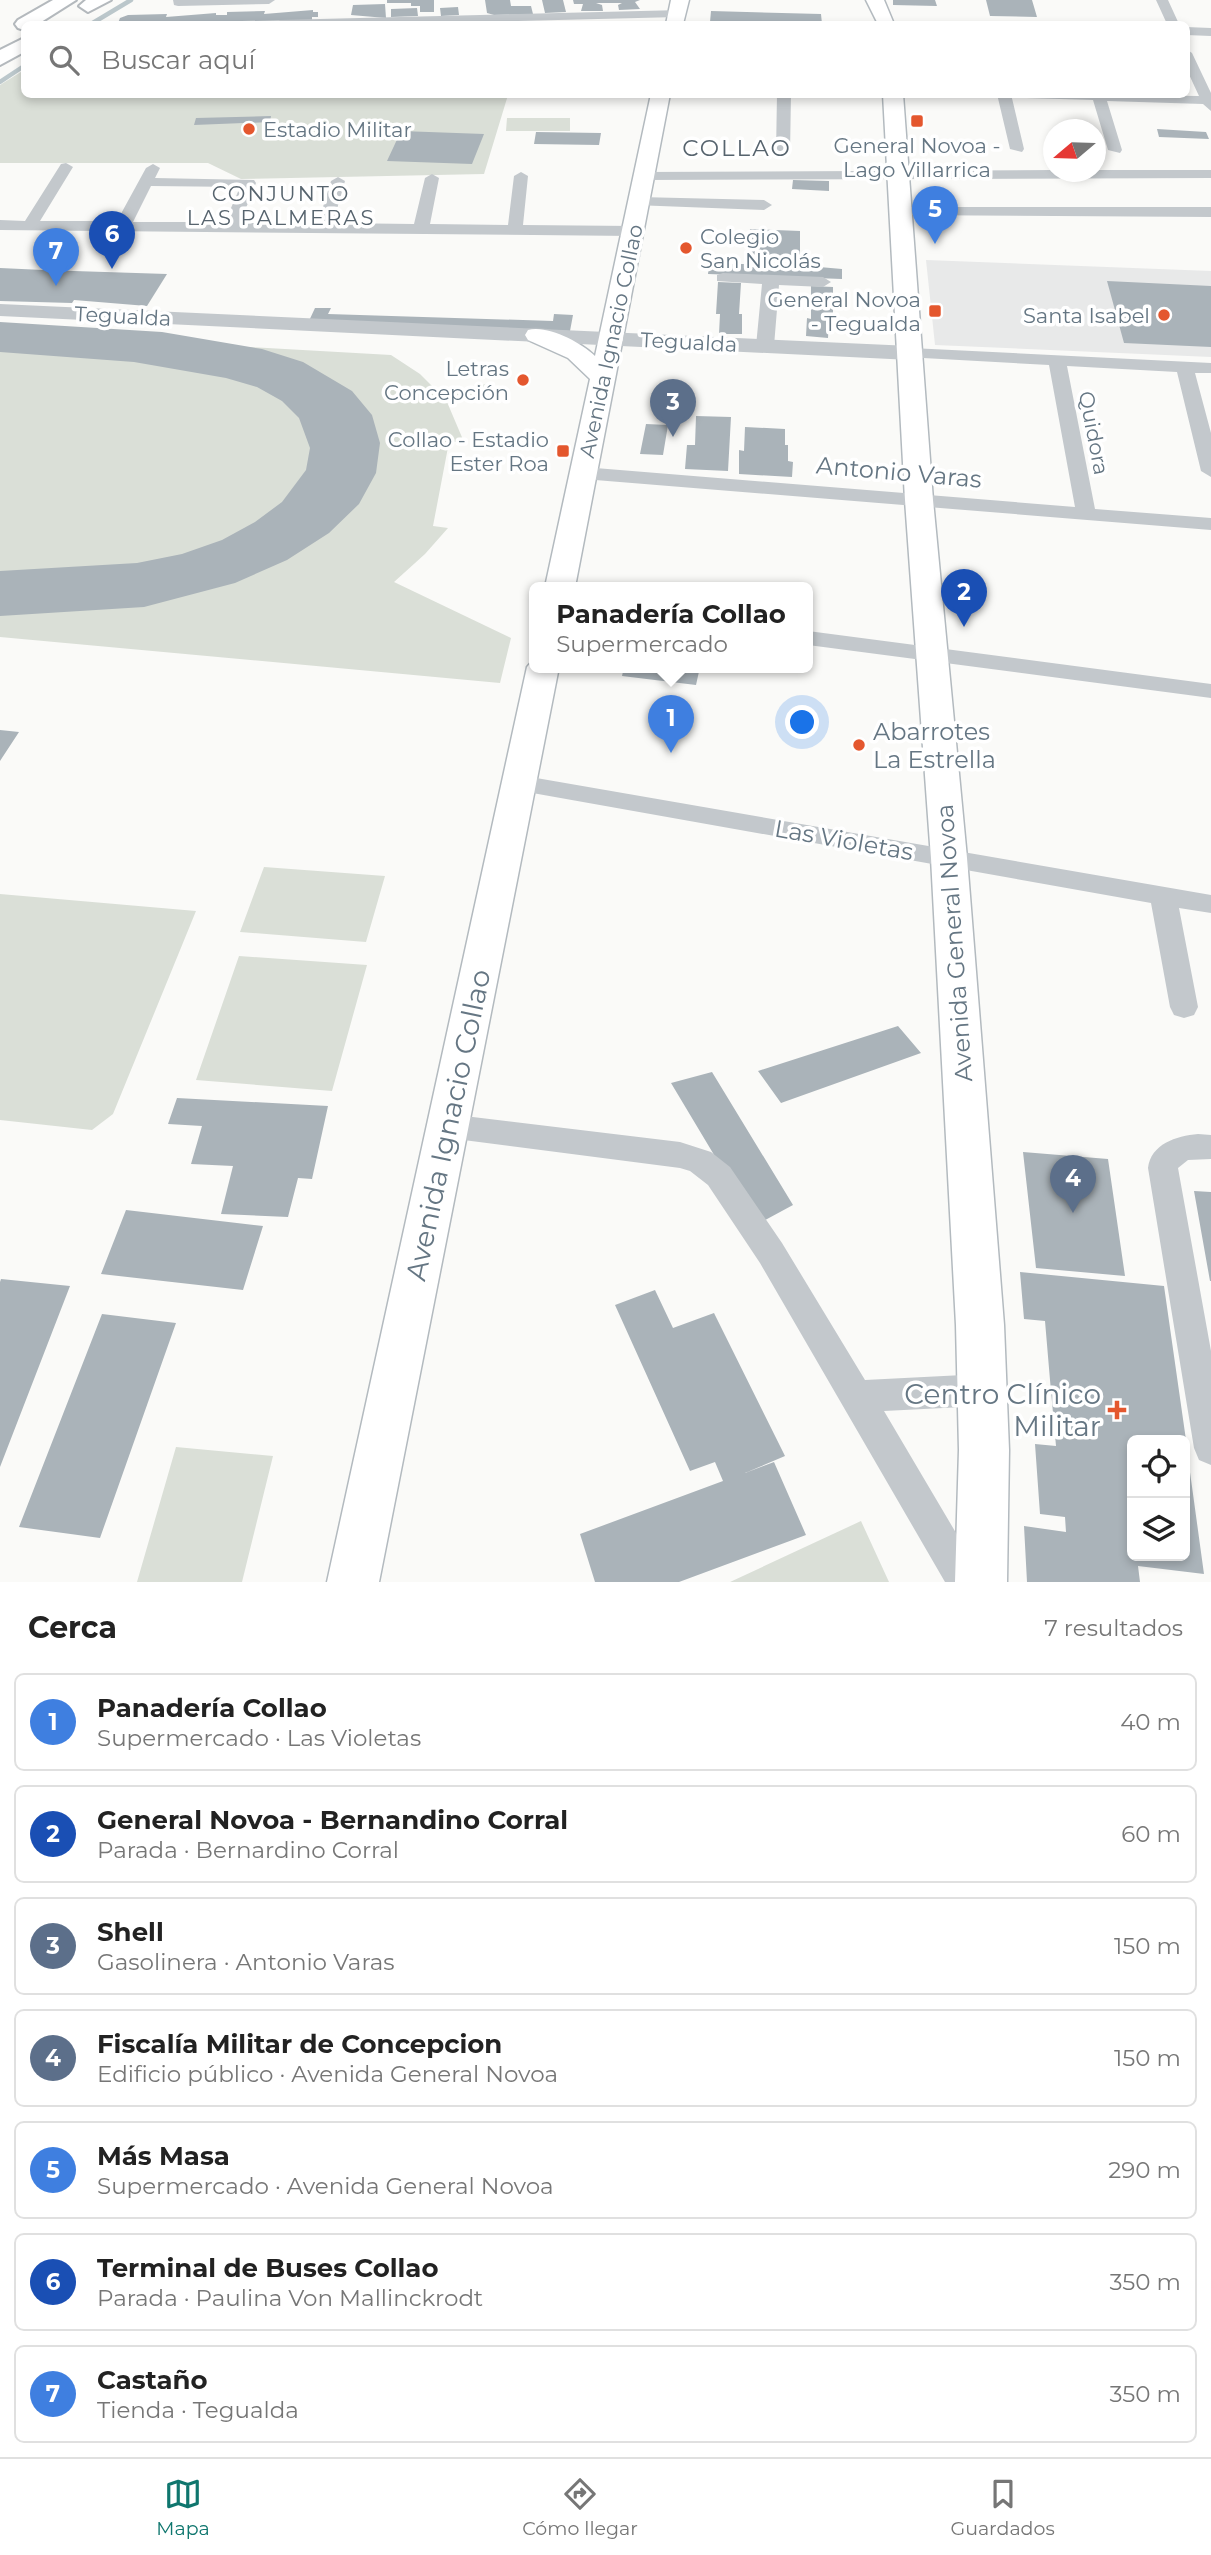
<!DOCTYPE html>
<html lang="es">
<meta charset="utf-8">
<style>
:root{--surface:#fff;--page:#f2f2f2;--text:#222;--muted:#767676;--line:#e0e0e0;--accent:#0f766e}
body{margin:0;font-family:Montserrat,sans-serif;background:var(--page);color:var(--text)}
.controls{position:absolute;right:21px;bottom:21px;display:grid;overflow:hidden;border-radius:10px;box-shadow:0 4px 10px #0003}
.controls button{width:63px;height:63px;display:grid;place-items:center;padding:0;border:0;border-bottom:2px solid var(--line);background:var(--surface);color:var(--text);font:35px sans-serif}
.compass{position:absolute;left:1043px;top:119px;width:63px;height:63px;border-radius:50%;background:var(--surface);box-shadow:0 4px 10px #0003;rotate:251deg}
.you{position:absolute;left:803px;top:723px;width:24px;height:24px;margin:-18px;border:5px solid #fff;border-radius:50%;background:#1a73e8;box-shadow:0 0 0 10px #1a73e833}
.badge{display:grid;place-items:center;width:46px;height:46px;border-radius:50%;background:var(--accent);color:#fff;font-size:23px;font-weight:700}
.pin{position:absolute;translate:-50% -58px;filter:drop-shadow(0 2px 4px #0008)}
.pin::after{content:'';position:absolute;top:37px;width:24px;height:21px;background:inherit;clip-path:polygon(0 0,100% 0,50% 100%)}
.popup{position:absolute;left:529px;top:582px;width:284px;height:91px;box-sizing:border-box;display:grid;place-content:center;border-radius:10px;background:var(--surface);filter:drop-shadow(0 2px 5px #0005);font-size:23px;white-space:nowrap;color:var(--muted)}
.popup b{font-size:26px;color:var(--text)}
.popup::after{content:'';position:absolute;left:50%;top:100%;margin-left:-14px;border:14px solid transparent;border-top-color:var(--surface)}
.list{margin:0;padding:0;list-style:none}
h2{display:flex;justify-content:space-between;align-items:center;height:91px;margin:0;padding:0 28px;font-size:30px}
h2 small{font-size:23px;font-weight:400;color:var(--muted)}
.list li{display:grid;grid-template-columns:46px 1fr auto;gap:21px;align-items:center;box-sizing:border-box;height:98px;margin:0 14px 14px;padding:0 14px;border:2px solid var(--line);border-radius:10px}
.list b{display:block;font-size:26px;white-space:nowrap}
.list p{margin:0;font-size:23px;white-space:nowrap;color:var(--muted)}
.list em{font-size:23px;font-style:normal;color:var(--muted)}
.icon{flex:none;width:38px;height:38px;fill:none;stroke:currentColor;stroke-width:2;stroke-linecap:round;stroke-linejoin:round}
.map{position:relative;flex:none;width:1211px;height:1582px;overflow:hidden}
.search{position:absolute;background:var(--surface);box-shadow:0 4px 10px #0003;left:21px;right:21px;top:21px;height:77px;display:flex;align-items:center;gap:18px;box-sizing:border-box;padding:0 24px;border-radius:10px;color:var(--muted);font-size:26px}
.sheet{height:875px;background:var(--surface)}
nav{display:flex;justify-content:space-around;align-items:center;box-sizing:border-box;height:98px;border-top:2px solid var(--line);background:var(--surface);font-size:19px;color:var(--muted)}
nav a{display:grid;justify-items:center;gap:4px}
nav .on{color:var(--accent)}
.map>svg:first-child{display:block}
.built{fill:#e8e9e9}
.green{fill:#dadfd7}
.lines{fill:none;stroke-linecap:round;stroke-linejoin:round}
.stream{stroke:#bbc7cb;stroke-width:4.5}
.building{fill:#aab3b9}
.secondary-casing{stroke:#b3babf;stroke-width:3}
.motorway-casing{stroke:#b4b9bd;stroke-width:4}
.minor{fill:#c3c8cc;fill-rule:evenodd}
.tertiary{fill:#c3c8cc;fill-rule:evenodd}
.secondary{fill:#fff;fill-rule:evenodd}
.motorway{fill:#fff;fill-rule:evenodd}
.poi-dot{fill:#e4572e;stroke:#fff;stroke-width:2.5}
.labels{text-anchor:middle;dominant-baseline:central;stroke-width:7;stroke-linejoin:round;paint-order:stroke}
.far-poi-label{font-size:21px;fill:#657683;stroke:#fff;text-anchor:end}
.far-neighbourhood-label{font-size:21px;letter-spacing:2px;fill:#57646e;stroke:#fff}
.far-street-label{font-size:21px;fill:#657683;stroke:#fff}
.far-quarter-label{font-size:23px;letter-spacing:2px;fill:#57646e;stroke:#fff}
.street-label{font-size:24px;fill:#657683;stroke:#fff}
.poi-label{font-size:24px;fill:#657683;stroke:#fff;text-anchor:start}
.near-street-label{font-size:28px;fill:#657683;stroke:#fff}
.near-poi-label{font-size:28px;fill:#657683;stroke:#fff;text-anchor:end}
</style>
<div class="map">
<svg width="1211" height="1582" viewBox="0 0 1211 1582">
<rect width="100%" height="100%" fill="#fafaf8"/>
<path class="built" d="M 926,260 L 1211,271 L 1211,357 L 935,345 Z"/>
<path class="green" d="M 24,70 L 24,94 L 508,95 L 484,174 L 241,179 L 208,163 L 0,163 L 0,85 Z
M 507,118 L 570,118 L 570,131 L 506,131 Z
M 0,333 L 391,355 L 420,374 L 440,394 L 491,383 L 497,390 L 447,402 L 464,442 L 449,442 L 433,526 L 448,528 L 425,554 L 394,582 L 511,638 L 500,683 L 0,637 Z
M 264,867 L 385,876 L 366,942 L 240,932 Z
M 0,894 L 196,911 L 113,1114 L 92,1130 L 0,1120 Z
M 239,956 L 367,965 L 332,1091 L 196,1080 Z
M 176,1447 L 273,1456 L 242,1582 L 137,1582 Z
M 861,1521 L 889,1582 L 730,1582 Z"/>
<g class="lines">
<path class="stream" d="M 91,24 L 131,0
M 0,82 L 24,66"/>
</g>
<path class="building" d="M 387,0 L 434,0 L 434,12 L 420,12 L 420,6 L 411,6 L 411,3 L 387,3 Z
M 485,0 L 510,0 L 511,6 L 531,6 L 533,14 L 494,15 L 487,13 Z
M 542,0 L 563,0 L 566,12 L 545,13 Z
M 573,0 L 640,0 L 635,2 L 640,9 L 619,10 L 618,5 L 622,3 L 596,3 L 602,5 L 603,11 L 581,11 L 583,4 L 574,4 Z
M 893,0 L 935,0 L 937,6 L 893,5 Z
M 986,0 L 1032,0 L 1037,17 L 990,16 Z
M 385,4 L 386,18 L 351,15 L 353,5 Z
M 458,7 L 459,15 L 441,16 L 440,8 Z
M 417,8 L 418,16 L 391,17 L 391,9 Z
M 313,10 L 313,12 L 318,12 L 318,17 L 312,17 L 312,20 L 118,23 L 120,18 L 128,15 L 167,14 L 166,17 L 216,13 L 216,15 L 227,15 L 227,12 L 265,11 L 264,14 Z
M 711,11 L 821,14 L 822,24 L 710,22 Z
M 271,116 L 270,122 L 194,125 L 196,118 Z
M 1157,129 L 1206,132 L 1209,139 L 1159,137 Z
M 401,131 L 484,134 L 472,164 L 387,161 Z
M 536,132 L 601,133 L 599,145 L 534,144 Z
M 793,180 L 829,181 L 829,191 L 792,189 Z
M 750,229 L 800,231 L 800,257 L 748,255 Z
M 709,264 L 785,264 L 842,269 L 842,279 L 708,274 Z
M 0,268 L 43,270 L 167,274 L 147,306 L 74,300 L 72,303 L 0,301 Z
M 1107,281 L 1211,286 L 1211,347 L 1124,343 Z
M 718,282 L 741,283 L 739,314 L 742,314 L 742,334 L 719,334 L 720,314 L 716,314 Z
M 811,286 L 833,287 L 833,320 L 829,320 L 828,338 L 806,336 L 807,318 L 811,319 Z
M 315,308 L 331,308 L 328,314 L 553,321 L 554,314 L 573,315 L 570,331 L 308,323 Z
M 0,322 L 162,332 L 262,349 L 303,362 L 352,391 L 372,415 L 380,443 L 376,473 L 359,504 L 329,533 L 287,560 L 235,583 L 144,607 L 0,616 L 0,571 L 137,563 L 182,554 L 222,540 L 255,522 L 282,502 L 306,470 L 310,448 L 299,418 L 282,401 L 257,387 L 226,378 L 134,362 L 0,352 Z
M 696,416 L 731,417 L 728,471 L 685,469 L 687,445 L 695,445 Z
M 646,424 L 668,425 L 663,455 L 640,454 Z
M 745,427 L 785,429 L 785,445 L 788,445 L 788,461 L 793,462 L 792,477 L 739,474 L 739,450 L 744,451 Z
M 624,667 L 700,667 L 696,685 L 622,676 Z
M 0,730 L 19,732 L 0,761 Z
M 898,1026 L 921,1053 L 781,1103 L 758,1071 Z
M 712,1072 L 793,1205 L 756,1225 L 671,1083 Z
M 177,1098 L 328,1106 L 312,1179 L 298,1178 L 288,1217 L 221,1214 L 233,1166 L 191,1164 L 202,1126 L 168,1124 Z
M 1023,1152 L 1108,1159 L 1125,1276 L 1036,1268 Z
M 1194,1191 L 1211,1192 L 1211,1281 L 1210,1281 Z
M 126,1210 L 263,1226 L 243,1290 L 101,1274 Z
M 1020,1272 L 1164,1286 L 1186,1440 L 1132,1440 L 1132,1556 L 1185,1556 L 1186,1443 L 1204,1574 L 1138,1566 L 1140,1582 L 1027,1582 L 1024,1526 L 1066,1532 L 1065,1517 L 1040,1514 L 1035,1444 L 1056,1446 L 1050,1380 L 1045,1321 L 1024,1319 Z
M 1,1279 L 70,1286 L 0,1467 L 0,1282 Z
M 655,1290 L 673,1328 L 714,1313 L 785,1456 L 745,1473 L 774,1462 L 806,1535 L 679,1582 L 595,1582 L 580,1534 L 723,1481 L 715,1462 L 690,1471 L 615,1305 Z
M 102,1314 L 176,1323 L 100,1538 L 19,1527 Z"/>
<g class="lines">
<defs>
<path id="secondary" d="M 671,0 L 689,0 L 683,24 L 666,24 Z
M 866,0 L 884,0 L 894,24 L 878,24 Z
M 651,94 L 670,94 L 575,587 L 545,587 L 590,379 L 568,358 L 528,340 L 525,335 L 528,330 C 548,325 580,342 595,356 Z
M 883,94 L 903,94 L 933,500 L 967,858 L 1004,1325 L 1009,1450 L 1007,1582 L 955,1582 L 959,1450 L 956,1325 L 931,858 L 905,500 Z
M 534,659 L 534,667 L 559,667 L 379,1582 L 327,1582 L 527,667 Z"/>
<path id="motorway" d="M 53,0 L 76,0 L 38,24 L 24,24 L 24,30 L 18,28 L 15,24 L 18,20 Z
M 86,0 L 111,0 L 88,12 L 79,6 Z
M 24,38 L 24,52 L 0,65 L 0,50 Z"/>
</defs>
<use href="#secondary" class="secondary-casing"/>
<use href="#motorway" class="motorway-casing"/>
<path class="minor" d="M 173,0 L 275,0 L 269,4 L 178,6 L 174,5 Z
M 1156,0 L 1168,0 L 1179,24 L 1167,24 Z
M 682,10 L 684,13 L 678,17 L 395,24 L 274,24 L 280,20 Z
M 1186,27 L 1211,28 L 1211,36 L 1186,35 Z
M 1186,49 L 1192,53 L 1211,93 L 1211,111 L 1203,104 L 1107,101 L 1122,150 L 1120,153 L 1108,150 L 1093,100 L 1026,98 L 1020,94 L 1199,96 L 1186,68 Z
M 777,94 L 791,94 L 790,153 L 783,157 L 776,153 Z
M 997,94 L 1011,94 L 1024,149 L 1022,152 L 1010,149 Z
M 66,163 L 73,167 L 40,221 L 117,221 L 146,168 L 153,164 L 160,168 L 155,178 L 254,180 L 256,183 L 240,223 L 318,223 L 331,181 L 338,177 L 345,181 L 333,223 L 414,224 L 425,178 L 432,174 L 439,178 L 430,224 L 508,225 L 514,176 L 521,172 L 528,176 L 523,225 L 633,226 L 641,231 L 633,236 L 0,230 L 0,220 L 25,221 L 61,164 ZM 151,186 L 240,187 L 225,222 L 133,222 Z
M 1054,170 L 1211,170 L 1211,178 L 644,180 L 637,176 L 644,172 Z
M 639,197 L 764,200 L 772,205 L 764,210 L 634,205 L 634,199 Z
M 901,207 L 1211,207 L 1211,217 L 896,215 L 896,209 Z
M 723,273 L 823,277 L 831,282 L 823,287 L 779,285 L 774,346 L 765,351 L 756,346 L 762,284 L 717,281 L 717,275 Z
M 911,348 L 1211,363 L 1211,373 L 1195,373 L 1211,433 L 1211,477 L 1201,471 L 1177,372 L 1067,366 L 1095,509 L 1211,518 L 1211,530 L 583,479 L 573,473 L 583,467 L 1075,507 L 1049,365 L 905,357 L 902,353 Z
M 808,631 L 1211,684 L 1211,698 L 808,645 Z
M 519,775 L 1211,895 L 1211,913 L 1179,908 L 1198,1007 L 1194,1015 L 1184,1018 L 1174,1015 L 1170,1007 L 1151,903 L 510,789 L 507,783 L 510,777 Z
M 448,1114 L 680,1142 L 711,1152 L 730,1167 L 782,1243 L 865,1380 L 983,1374 L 995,1379 L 1000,1390 L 995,1401 L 983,1406 L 884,1411 L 985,1582 L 945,1582 L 760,1263 L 708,1185 L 690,1171 L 680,1168 L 448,1138 L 437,1135 L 433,1126 L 437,1117 Z
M 1198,1134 L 1211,1135 L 1211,1159 L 1188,1160 L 1178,1168 L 1211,1351 L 1211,1465 L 1199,1460 L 1194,1448 L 1148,1168 C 1151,1144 1176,1136 1198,1134 Z"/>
<path class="tertiary" d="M 0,304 L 911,346 L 922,353 L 911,360 L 0,316 Z"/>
<use href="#secondary" class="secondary"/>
<use href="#motorway" class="motorway"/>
</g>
<g class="poi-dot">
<rect x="910" y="114" width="14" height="14" rx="3.5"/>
<circle cx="249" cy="129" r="7"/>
<circle cx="686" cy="248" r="7"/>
<rect x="928" y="304" width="14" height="14" rx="3.5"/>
<circle cx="1164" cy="315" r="7"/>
<circle cx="523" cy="380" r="7"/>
<rect x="556" y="444" width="14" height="14" rx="3.5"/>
<circle cx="859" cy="745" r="7"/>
<path d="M1113.5 1399.5h7v7h7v7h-7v7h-7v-7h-7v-7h7z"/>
</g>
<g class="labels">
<g class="far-poi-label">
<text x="263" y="129" text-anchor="start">Estadio Militar</text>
<text x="917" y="145" text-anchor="middle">General Novoa -<tspan x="917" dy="24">Lago Villarrica</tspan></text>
<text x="700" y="236" text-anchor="start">Colegio<tspan x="700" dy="24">San Nicolás</tspan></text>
<text x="921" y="299">General Novoa<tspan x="921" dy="24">- Tegualda</tspan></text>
<text x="1150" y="315">Santa Isabel</text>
<text x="509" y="368">Letras<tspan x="509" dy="24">Concepción</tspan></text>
<text x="549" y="439">Collao - Estadio<tspan x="549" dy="24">Ester Roa</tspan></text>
</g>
<g class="far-neighbourhood-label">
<text x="281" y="193">CONJUNTO<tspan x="281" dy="24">LAS PALMERAS</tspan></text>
</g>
<g class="far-street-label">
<text transform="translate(123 316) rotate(3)">Tegualda</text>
<text transform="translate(611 341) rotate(-78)">Avenida Ignacio Collao</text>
<text transform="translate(689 342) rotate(3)">Tegualda</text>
<text transform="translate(1094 433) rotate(79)">Quidora</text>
</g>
<g class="far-quarter-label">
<text x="737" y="148">COLLAO</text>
</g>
<g class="street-label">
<text transform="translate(899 472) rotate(5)">Antonio Varas</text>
<text transform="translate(844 840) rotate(10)">Las Violetas</text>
<text transform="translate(954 943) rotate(-94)">Avenida General Novoa</text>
</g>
<g class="poi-label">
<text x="873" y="731">Abarrotes<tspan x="873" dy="28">La Estrella</tspan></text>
</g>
<g class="near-street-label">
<text transform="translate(448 1125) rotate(-78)">Avenida Ignacio Collao</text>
</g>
<g class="near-poi-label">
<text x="1101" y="1394">Centro Clínico<tspan x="1101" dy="32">Militar</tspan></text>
</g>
</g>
</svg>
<div class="controls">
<button><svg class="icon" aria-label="locate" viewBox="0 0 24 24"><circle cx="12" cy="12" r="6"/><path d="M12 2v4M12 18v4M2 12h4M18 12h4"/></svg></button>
<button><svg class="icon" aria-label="layers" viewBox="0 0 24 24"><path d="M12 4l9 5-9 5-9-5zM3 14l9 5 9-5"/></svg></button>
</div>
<svg class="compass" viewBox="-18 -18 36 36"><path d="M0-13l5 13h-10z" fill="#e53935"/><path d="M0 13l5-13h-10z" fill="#767676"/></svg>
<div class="you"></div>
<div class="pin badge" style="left:671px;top:753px;background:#3f7fe0">1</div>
<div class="popup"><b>Panadería Collao</b>Supermercado</div>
<div class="pin badge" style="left:964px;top:627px;background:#1a4fb4">2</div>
<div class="pin badge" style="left:673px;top:437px;background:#5c6f8a">3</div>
<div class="pin badge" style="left:1073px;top:1213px;background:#5c6f8a">4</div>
<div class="pin badge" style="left:935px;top:244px;background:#3f7fe0">5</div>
<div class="pin badge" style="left:112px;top:269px;background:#1a4fb4">6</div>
<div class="pin badge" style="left:56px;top:286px;background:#3f7fe0">7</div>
<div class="search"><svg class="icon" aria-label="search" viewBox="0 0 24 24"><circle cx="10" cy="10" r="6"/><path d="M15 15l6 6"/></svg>Buscar aquí</div>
</div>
<section class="sheet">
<h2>Cerca<small>7 resultados</small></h2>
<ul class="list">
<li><span class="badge" style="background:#3f7fe0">1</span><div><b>Panadería Collao</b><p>Supermercado · Las Violetas</p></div><em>40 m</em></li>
<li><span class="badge" style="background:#1a4fb4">2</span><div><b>General Novoa - Bernandino Corral</b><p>Parada · Bernardino Corral</p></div><em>60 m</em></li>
<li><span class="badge" style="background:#5c6f8a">3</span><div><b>Shell</b><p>Gasolinera · Antonio Varas</p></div><em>150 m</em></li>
<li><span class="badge" style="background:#5c6f8a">4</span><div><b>Fiscalía Militar de Concepcion</b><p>Edificio público · Avenida General Novoa</p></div><em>150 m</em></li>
<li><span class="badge" style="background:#3f7fe0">5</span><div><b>Más Masa</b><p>Supermercado · Avenida General Novoa</p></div><em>290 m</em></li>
<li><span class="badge" style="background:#1a4fb4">6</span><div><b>Terminal de Buses Collao</b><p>Parada · Paulina Von Mallinckrodt</p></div><em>350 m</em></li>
<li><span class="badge" style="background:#3f7fe0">7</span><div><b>Castaño</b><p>Tienda · Tegualda</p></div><em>350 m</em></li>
</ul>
</section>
<nav>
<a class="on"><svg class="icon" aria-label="map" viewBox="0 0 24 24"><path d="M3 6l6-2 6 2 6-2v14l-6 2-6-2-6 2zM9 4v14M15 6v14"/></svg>Mapa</a>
<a><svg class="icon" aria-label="directions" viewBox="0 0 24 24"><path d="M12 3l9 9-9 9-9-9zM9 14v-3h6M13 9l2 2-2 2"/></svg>Cómo llegar</a>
<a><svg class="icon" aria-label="saved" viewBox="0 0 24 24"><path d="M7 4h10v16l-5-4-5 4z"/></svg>Guardados</a>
</nav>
